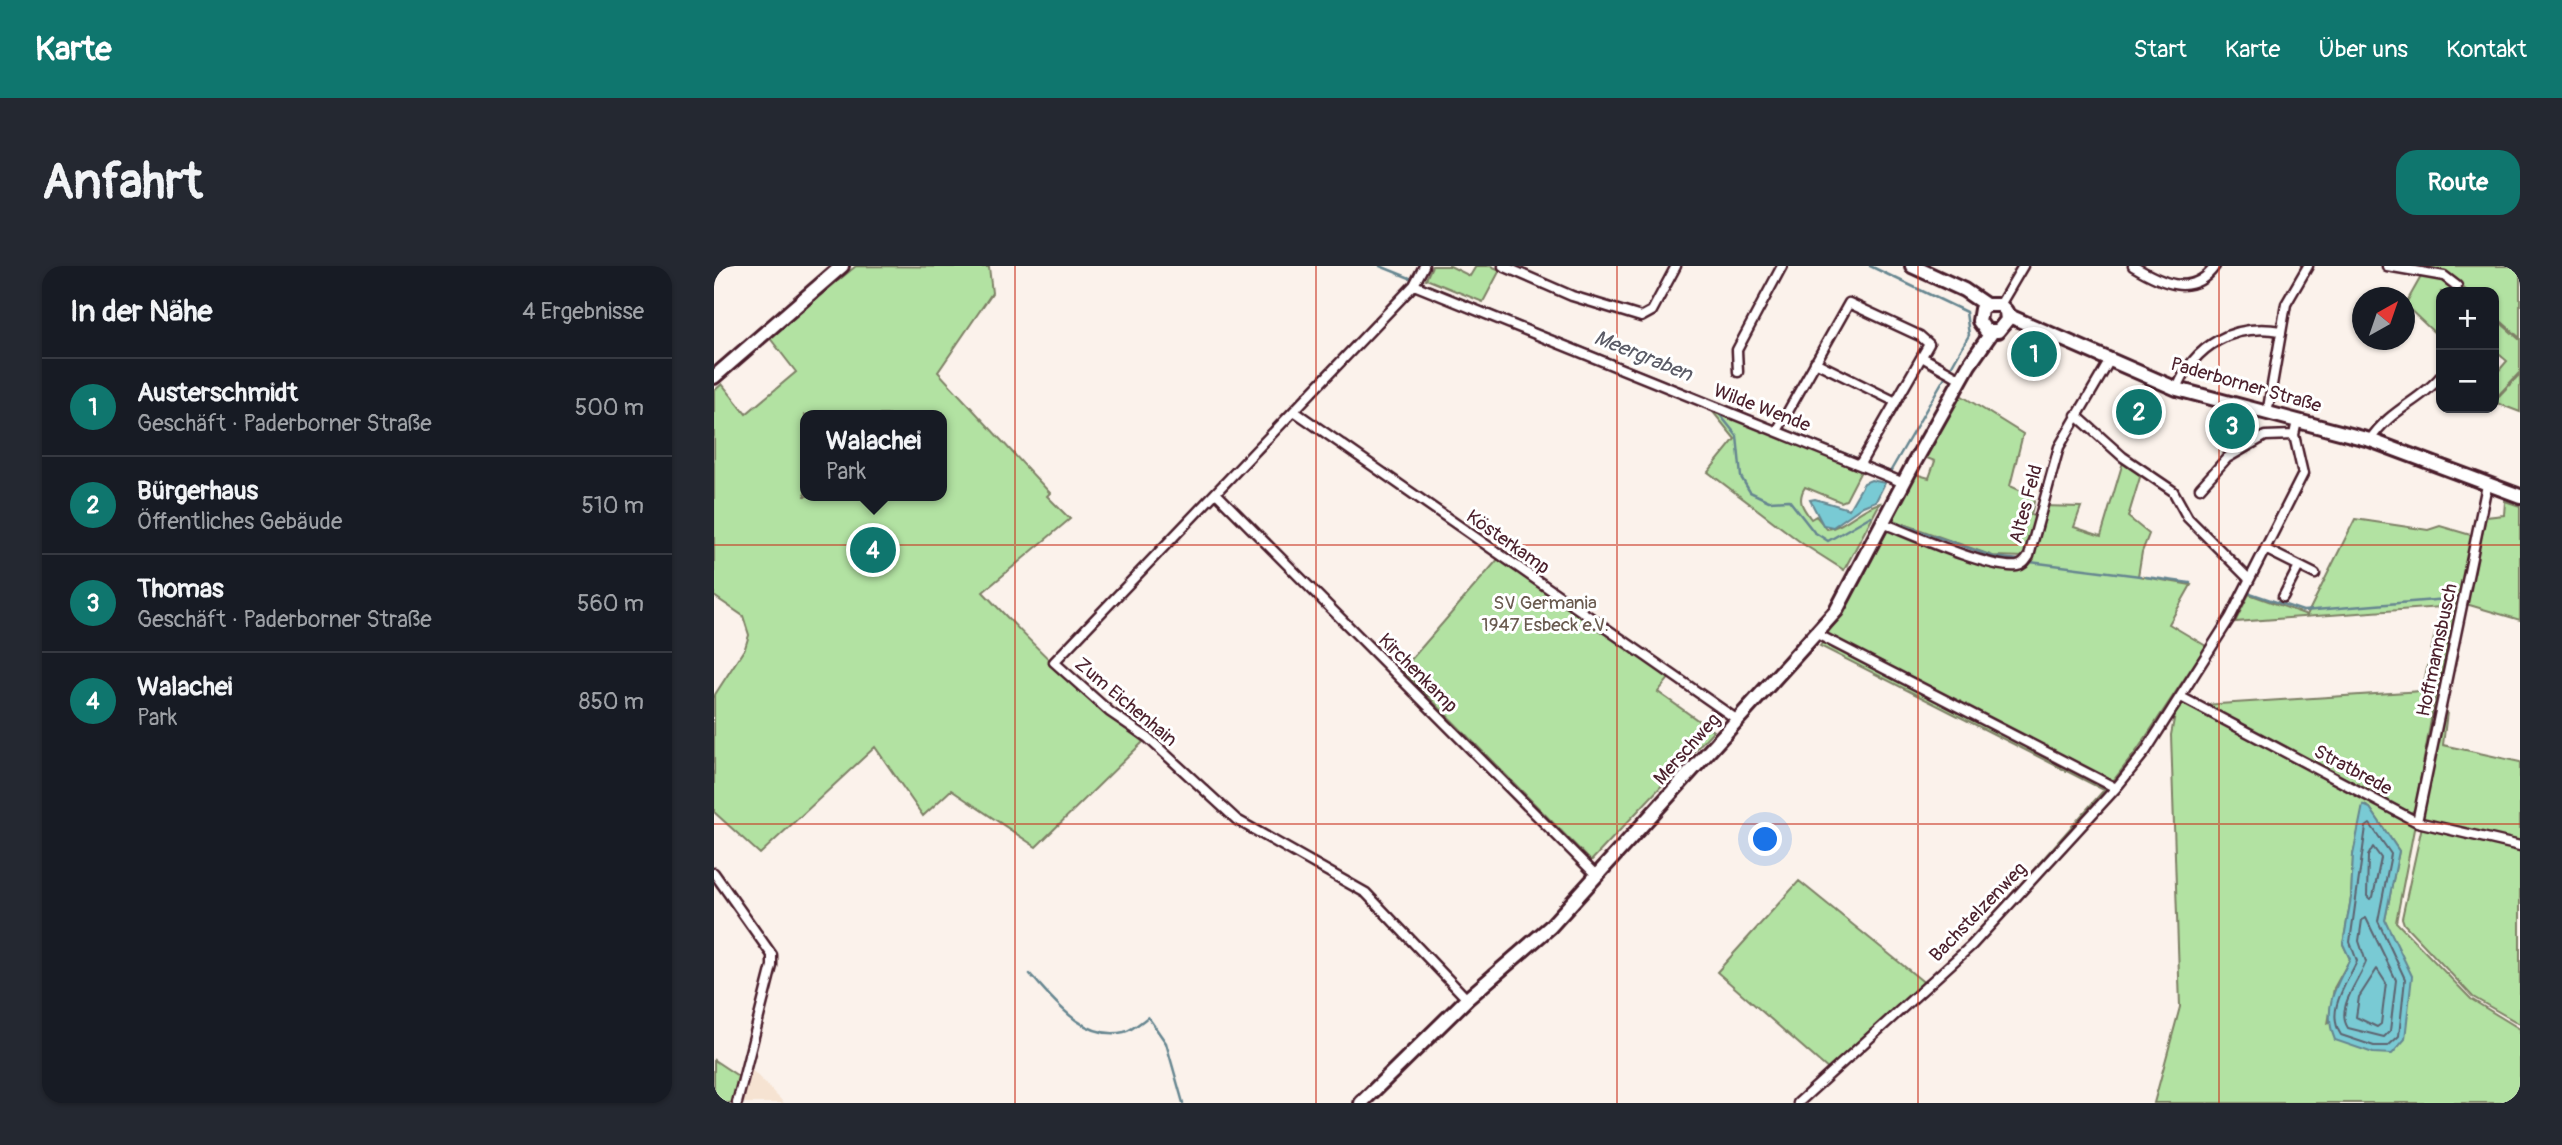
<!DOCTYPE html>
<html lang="de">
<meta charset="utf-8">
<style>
:root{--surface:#171b24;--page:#242831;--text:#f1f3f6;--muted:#9ea1a6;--line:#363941;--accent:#0f766e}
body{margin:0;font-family:Pangolin,sans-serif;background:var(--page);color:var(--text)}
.controls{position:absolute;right:21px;top:21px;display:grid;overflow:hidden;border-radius:14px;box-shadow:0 2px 5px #0004}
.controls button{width:63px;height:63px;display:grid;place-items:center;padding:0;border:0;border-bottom:2px solid var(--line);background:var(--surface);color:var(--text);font:35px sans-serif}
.compass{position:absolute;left:1638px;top:21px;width:63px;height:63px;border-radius:50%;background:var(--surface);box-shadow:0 2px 5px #0004;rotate:40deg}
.you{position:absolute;left:1052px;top:574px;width:24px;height:24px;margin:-18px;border:5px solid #fff;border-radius:50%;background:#1a73e8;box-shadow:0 0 0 10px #1a73e833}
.badge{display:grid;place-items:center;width:46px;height:46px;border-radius:50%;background:var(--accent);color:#fff;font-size:23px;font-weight:700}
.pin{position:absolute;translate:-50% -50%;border:4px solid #fff;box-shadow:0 2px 7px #0006}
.popup{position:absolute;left:86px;top:144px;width:147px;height:91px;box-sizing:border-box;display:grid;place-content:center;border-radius:14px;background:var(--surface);filter:drop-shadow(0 2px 5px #0005);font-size:23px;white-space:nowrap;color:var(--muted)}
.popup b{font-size:26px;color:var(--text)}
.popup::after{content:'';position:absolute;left:50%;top:100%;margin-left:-14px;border:14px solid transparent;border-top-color:var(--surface)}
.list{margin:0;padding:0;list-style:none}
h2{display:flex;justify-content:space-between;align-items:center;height:91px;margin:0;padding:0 28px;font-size:30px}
h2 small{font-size:23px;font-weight:400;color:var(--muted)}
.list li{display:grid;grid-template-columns:46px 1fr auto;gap:21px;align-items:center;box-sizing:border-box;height:98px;padding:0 28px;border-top:2px solid var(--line)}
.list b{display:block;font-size:26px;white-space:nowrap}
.list p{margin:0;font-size:23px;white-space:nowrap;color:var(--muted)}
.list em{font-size:23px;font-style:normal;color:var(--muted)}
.map{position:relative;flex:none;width:1806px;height:837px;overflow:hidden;border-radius:21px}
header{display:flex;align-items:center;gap:42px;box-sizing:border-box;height:98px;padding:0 35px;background:var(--accent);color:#fff}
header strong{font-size:33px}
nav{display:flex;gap:38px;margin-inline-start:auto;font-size:24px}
.intro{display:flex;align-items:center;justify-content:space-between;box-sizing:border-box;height:168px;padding:0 42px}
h1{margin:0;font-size:49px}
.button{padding:18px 32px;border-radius:21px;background:var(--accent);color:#fff;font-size:24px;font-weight:700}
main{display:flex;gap:42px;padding:0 42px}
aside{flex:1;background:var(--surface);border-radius:21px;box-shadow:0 2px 5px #0004}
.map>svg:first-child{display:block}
.built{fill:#f6e3d2}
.green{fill:#b2e2a2;stroke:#7e8066;stroke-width:2;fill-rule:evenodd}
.water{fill:#79cad4;stroke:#668690;stroke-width:2}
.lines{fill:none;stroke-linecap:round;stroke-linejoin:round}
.shore{stroke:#5d636f;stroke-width:2}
.stream{stroke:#668690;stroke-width:2.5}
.street-casing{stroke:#4a1f2b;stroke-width:13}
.secondary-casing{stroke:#4a1f2b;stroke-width:18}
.street{stroke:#fff;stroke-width:8}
.secondary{stroke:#fff;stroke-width:12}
.grid{fill:none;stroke:#c8321e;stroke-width:2;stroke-opacity:0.55}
.labels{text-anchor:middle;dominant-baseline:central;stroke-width:6;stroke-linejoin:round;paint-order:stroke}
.street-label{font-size:19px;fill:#4a1f2b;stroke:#fff}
.park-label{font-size:19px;fill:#695a4f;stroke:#fff}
.water-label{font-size:21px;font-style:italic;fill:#5a5b66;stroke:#fff}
</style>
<header>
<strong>Karte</strong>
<nav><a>Start</a><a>Karte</a><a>Über uns</a><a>Kontakt</a></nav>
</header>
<div class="intro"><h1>Anfahrt</h1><a class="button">Route</a></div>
<main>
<aside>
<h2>In der Nähe<small>4 Ergebnisse</small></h2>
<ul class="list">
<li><span class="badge">1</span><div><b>Austerschmidt</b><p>Geschäft · Paderborner Straße</p></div><em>500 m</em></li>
<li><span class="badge">2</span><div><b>Bürgerhaus</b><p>Öffentliches Gebäude</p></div><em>510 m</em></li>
<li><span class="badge">3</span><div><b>Thomas</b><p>Geschäft · Paderborner Straße</p></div><em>560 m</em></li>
<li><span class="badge">4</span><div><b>Walachei</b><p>Park</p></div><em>850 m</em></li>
</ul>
</aside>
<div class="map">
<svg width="1806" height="837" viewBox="0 0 1806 837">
<rect width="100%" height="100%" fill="#fbf2eb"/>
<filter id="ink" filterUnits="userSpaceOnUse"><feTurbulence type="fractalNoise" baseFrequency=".0143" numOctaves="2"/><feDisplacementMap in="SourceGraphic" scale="14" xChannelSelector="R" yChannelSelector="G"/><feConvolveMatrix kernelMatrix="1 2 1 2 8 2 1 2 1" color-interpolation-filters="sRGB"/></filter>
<g filter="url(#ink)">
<path class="built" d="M 38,804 L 70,837 L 29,837 Z"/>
<path class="green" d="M 142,0 L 275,1 L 278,27 L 224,106 L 336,227 L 333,230 L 356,253 L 269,326 C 320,380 371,431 429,476 L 322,581 L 237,524 L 209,550 L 161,481 L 46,588 L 0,546 L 0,430 L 31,382 L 35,369 L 29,350 L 0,330 L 0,125 L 8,118 L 32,148 L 82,106 L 55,71 ZM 91,149 L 227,149 L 227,230 L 91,230 Z
M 718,0 L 736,0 L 756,10 L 762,0 L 777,0 L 786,4 L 769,36 L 712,13 Z
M 1690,0 L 1806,0 L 1806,72 L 1780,49 L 1780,26 L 1754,26 L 1734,8 Z
M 1708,9 L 1743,17 L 1752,26 L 1727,26 L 1727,73 L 1691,39 Z
M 1780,51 L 1806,74 L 1806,106 L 1780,134 L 1780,110 L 1793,95 L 1780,84 Z
M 1806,108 L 1806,146 L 1780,136 L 1780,135 Z
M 1245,128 L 1309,168 L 1296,220 L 1321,231 L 1317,249 L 1323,251 L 1311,291 L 1279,290 L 1179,254 L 1201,208 L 1215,212 L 1221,195 L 1210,191 Z
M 995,141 L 1148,203 L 1132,234 L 1127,236 L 1091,221 C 1083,234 1088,241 1097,253 L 1102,250 L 1113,263 C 1131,261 1146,242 1166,237 L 1130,304 L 1089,278 L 994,206 L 1021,173 Z
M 1409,196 L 1427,208 L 1414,251 L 1435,268 L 1428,286 L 1424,310 L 1477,319 L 1455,358 L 1492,380 L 1424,483 L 1399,515 L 1116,372 L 1113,368 L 1136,335 L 1175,262 L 1281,299 L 1313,299 L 1330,240 L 1367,241 L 1360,261 L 1387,270 Z
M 1791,235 L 1806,240 L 1806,354 L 1752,338 L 1772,251 L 1790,249 Z
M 1641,253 L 1714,264 L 1726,260 L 1760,270 L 1719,443 L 1701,543 L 1697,547 L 1489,439 L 1708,425 L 1727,341 L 1521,356 L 1535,328 L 1593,349 Z
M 785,292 L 956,411 L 944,426 L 999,465 L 877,595 L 688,404 Z
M 1110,375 L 1391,519 L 1394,527 L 1300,631 L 1297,629 L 1390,524 L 1106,380 Z
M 1471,436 L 1701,558 L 1682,656 L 1757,733 L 1806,763 L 1806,837 L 1440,837 L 1466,741 L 1457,469 L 1461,448 ZM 1650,539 L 1656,542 L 1685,585 L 1671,654 L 1679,674 L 1614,758 L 1620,722 L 1636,693 L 1629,678 L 1637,632 L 1639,589 Z
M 1728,445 L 1733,446 L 1729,479 L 1806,496 L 1806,576 L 1707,553 Z
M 1708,560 L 1806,582 L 1806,758 L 1759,731 L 1690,658 L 1688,652 Z
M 1085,615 L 1212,718 L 1116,805 L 1003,706 Z
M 0,794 L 27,812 L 21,837 L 0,837 Z"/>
<path class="water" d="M 1157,214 L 1171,217 L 1162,235 L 1149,240 L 1119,261 L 1109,259 L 1096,234 L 1101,233 L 1135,243 L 1150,217 Z
M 1649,539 L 1656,542 L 1685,585 L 1671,654 L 1698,710 L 1691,773 L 1678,788 L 1659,787 L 1621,774 C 1608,743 1621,721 1636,693 L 1629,678 L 1637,632 L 1639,589 Z"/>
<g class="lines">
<path class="shore" d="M 1656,558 L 1677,588 L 1664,655 L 1691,713 L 1685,770 L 1674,780 L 1660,780 L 1627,769 C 1611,745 1633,717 1643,695 L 1636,676 L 1652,561 Z
M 1659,581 L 1667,592 L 1659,631 L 1656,633 L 1653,630 L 1654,590 Z
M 1652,652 L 1682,714 L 1676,765 L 1670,771 L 1634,762 C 1621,742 1645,715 1652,696 L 1645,675 L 1648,654 Z
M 1663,703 L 1672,717 L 1667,758 L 1663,761 L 1642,751 L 1645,731 Z"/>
<path class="stream" d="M 666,0 L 1062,160
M 1156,0 L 1252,46 L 1255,69 L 1236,103
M 1003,145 L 1023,170 L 1027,211 L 1036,226 L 1055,235 L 1075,234 L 1100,266 L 1114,275 L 1157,250
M 1068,162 L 1181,208
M 1176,206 L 1232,109
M 1175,254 L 1280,291 L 1305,294
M 1316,296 L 1426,310
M 1432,311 L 1476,317
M 1533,326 L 1589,345 L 1745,332
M 316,708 C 340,734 369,775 410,766 C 418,764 427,756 434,751 L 452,777 L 469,837"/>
<defs>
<path id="street" d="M 710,0 L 700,19 L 340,396 L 396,446 L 434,472 L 523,554 L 652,627 L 753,733
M 789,0 L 858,30 L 927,51 L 938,45 L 962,0
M 1419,0 C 1446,16 1478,33 1501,0
M 1673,0 L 1730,10 L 1743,20
M 700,19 L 1190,217
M 1286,39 L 1309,0
M 1208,91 L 1247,113
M 1101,96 L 1182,136
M 1024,106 L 1023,84 L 1068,0
M 1463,123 C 1480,79 1520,57 1567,65
M 580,145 L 1025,455
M 1553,148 L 1572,38 L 1594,0
M 1362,149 L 1409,191 L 1459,225 L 1474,252 L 1535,313
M 1063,165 L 1135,37 L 1206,70 L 1215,78 L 1146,198
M 1656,174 C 1675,144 1707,135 1727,110
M 1486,222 L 1513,192 L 1551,170 L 1580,169
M 502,227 L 883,610
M 1169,257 C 1199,269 1274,303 1303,300 C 1310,299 1312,294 1315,290 L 1345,181 L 1396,94
M 1551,283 L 1601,308
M 1569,331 L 1585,300
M 1103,368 L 1402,522
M 1467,431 L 1703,556 L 1806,580
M 1703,556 L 1773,219
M 0,607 L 58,689 L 58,700 L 23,837
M 1084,837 L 1258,679 L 1402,522 L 1431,486 L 1516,352 L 1589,208 L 1580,169 L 1583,155"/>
<path id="secondary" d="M 1198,0 L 1250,24 L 1272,39 L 1286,39 L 1292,45 L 1293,54 L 1284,65 L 1272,65 L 1265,55 L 1267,43 L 1272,39
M 1293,49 L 1463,123 L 1656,174 L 1806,230
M 0,111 L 128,0
M 647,837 L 753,733 L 836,661 L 1122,345 L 1200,197 L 1255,99 L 1278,66"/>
</defs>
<use href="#street" class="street-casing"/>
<use href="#secondary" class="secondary-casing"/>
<use href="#street" class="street"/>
<use href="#secondary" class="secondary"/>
</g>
</g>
<path class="grid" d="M 301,0 L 301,837M 602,0 L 602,837M 903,0 L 903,837M 1204,0 L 1204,837M 1505,0 L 1505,837M 0,279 L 1806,279M 0,558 L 1806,558"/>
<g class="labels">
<g class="street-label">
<text transform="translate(1532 119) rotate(16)">Paderborner Straße</text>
<text transform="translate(1048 142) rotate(21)">Wilde Wende</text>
<text transform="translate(1312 238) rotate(-75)">Altes Feld</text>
<text transform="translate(794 276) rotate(35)">Kösterkamp</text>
<text transform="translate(1723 384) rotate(-78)">Hoffmannsbusch</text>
<text transform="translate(704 407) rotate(45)">Kirchenkamp</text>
<text transform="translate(412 436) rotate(40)">Zum Eichenhain</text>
<text transform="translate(973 483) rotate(-48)">Merschweg</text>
<text transform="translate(1639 504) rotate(28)">Stratbrede</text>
<text transform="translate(1264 646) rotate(-46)">Bachstelzenweg</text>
</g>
<g class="park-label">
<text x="831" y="337">SV Germania<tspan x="831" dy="22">1947 Esbeck e.V.</tspan></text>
</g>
<g class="water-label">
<text transform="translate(929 90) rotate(22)">Meergraben</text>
</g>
</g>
</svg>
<div class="controls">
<button>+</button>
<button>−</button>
</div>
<svg class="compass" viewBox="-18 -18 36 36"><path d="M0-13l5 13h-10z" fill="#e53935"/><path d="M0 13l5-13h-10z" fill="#9ea1a6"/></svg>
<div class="you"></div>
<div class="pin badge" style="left:1320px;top:88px">1</div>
<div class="pin badge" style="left:1425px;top:146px">2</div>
<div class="pin badge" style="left:1518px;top:160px">3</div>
<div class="pin badge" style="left:159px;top:284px">4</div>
<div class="popup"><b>Walachei</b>Park</div>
</div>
</main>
